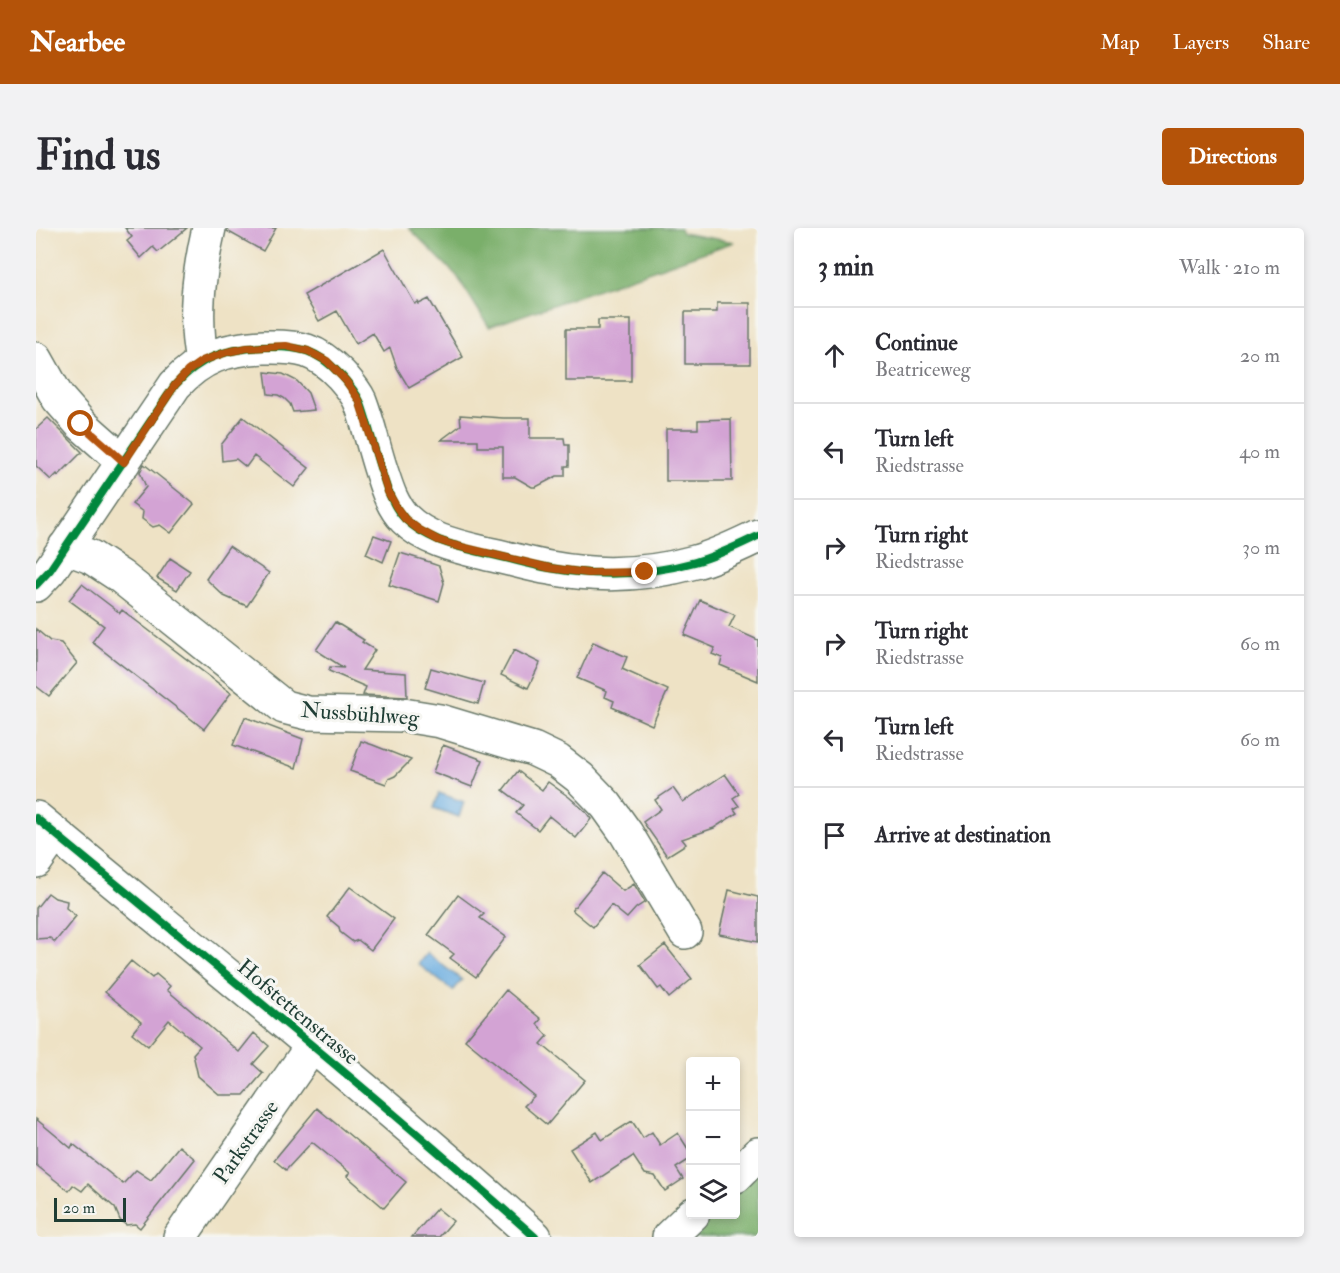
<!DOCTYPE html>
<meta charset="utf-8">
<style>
:root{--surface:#fff;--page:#f2f2f3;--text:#2b2b33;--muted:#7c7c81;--line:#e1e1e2;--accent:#b45309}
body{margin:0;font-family:"IM FELL Double Pica",serif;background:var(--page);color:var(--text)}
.controls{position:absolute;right:18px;bottom:18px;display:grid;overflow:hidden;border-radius:6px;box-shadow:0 3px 9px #0003}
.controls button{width:54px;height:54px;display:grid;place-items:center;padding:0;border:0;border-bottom:2px solid var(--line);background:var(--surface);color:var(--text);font:30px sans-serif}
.scale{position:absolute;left:18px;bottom:15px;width:72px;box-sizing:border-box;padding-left:6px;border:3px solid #1f3d34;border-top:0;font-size:16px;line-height:21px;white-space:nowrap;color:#1f3d34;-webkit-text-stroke:4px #f6f6f2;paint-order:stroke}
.stop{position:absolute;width:18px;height:18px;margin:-14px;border:4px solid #b45309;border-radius:50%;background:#fff}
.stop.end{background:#b45309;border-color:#fff;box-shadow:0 2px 6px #0008}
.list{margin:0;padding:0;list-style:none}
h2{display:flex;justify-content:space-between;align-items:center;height:78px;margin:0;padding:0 24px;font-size:26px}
h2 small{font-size:20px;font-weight:400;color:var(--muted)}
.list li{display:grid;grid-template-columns:39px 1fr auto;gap:18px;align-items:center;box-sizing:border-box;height:96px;padding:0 24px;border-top:2px solid var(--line)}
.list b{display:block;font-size:22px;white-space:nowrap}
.list p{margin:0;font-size:20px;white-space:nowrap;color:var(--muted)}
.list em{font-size:20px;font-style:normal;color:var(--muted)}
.icon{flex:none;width:33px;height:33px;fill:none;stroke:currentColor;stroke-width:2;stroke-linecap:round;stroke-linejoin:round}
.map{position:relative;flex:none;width:722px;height:1009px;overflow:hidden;border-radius:6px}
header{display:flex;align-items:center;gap:36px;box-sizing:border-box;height:84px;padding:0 30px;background:var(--accent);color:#fff}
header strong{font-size:28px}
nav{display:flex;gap:33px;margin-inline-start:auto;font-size:21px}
.intro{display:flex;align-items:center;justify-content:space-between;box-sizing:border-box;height:144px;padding:0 36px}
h1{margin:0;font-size:42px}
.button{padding:15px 27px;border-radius:6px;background:var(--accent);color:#fff;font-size:21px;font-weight:700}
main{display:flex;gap:36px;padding:0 36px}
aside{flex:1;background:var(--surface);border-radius:6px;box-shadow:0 3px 9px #0003}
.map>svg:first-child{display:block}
.forest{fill:#7aaf6b;stroke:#4c7650;stroke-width:1.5}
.water{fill:#6cade0;stroke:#46758a;stroke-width:1.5}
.building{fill:#d3a3d4}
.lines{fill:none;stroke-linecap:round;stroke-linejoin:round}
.minor-casing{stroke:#677767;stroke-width:36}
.major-casing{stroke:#677767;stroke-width:36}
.minor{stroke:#fff;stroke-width:33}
.major{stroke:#fff;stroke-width:33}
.cycleway-casing{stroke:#f6f6f2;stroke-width:11}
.cycleway{stroke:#00873e;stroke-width:8}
.route{stroke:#b45309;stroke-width:8}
.labels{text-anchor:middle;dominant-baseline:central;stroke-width:6;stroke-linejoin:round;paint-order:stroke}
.street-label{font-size:22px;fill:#1f3d34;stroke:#f6f6f2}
</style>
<header>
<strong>Nearbee</strong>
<nav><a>Map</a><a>Layers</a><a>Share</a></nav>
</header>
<div class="intro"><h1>Find us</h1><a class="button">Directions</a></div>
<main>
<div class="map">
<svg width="722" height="1009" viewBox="0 0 722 1009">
<rect width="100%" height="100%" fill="#f6f6f2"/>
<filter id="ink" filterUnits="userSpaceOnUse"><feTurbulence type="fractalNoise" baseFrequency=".0167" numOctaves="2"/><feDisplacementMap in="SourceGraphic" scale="12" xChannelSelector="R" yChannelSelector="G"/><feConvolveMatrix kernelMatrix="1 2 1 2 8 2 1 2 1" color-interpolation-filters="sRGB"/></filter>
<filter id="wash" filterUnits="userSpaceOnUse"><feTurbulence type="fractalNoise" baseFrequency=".008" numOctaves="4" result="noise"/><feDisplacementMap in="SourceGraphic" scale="24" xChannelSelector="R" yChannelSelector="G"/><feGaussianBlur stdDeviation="1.35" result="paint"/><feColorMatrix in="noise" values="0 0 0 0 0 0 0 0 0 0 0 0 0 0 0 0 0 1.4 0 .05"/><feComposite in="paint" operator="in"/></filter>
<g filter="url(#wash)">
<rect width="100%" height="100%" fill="#eee2c5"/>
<path class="forest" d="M 373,0 L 644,0 L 646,5 L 698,14 L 453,99 L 421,48 Z
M 722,926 L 722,1009 L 633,1009 L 657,987 L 700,986 L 700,948 Z"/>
<path class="water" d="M 403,565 L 428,574 L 423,589 L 398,580 Z
M 391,725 L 426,752 L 417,763 L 382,736 Z"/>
<g id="blocks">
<path class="building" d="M 89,0 L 151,0 L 122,24 L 117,19 L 105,30 L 91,13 L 96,9 Z
M 191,0 L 240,0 L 227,23 L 191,3 Z
M 348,21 L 379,76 L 382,74 L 383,76 L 393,71 L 427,129 L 373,160 L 361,140 L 354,120 L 348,124 L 337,105 L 320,116 L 301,83 L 283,93 L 268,67 Z
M 681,75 L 714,75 L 714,136 L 649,136 L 649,84 L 681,84 Z
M 562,92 L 595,92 L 595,153 L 530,153 L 530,101 L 562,101 Z
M 229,144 L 247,146 L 261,153 L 272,165 L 278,182 L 257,184 L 254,176 L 248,170 L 242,167 L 232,166 Z
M 424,187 L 467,190 L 494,190 L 494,210 L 528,210 L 529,217 L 533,217 L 533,238 L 529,238 L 529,248 L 521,248 L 500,259 L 496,259 L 479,249 L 467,249 L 467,219 L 442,219 L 442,212 L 405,212 L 425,197 Z
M 207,189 L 273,240 L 258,259 L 218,228 L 210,239 L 200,231 L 186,233 L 185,217 Z
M 12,190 L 46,224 L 22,248 L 21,246 L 15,252 L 0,238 L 0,201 Z
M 695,191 L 696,253 L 630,253 L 630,201 L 662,201 L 662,192 Z
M 108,236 L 158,276 L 135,305 L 124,297 L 117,299 L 106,291 L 107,284 L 96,276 L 110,259 L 104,244 Z
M 338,307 L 355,313 L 347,334 L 330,326 Z
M 193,318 L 233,345 L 211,378 L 188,368 L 170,351 Z
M 364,325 L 394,334 L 394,335 L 403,338 L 408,355 L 403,373 L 353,357 Z
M 134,330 L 154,343 L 141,362 L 121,350 Z
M 46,356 L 84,385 L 86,382 L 195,465 L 168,501 L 56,414 L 68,398 L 33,372 Z
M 664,372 L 699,387 L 693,399 L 722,412 L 722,453 L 684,437 L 686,430 L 676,426 L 679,420 L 648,407 Z
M 299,394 L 328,412 L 326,414 L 339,422 L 326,442 L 370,445 L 371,469 L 327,467 L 330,459 L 293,443 L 294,439 L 308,440 L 280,422 Z
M 0,401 L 14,413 L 25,415 L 41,435 L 13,468 L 0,458 Z
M 557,414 L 591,429 L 586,441 L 632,462 L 616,497 L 576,479 L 578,473 L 569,469 L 571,463 L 541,450 Z
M 478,422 L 504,435 L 492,460 L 465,447 Z
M 395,440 L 448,455 L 442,476 L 389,460 Z
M 209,489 L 267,511 L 260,540 L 197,517 Z
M 325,513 L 337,517 L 375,532 L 359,548 L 352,551 L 350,556 L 314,543 Z
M 407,517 L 447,532 L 436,559 L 397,544 Z
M 482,543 L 506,562 L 512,554 L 533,569 L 550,584 L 555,591 L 540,610 L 513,588 L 502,602 L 480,585 L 487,577 L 467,562 Z
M 689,546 L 703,566 L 697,570 L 703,578 L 698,581 L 701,585 L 678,600 L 646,611 L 650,616 L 631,628 L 607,594 L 625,581 L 619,572 L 637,560 L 647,574 Z
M 566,645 L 587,663 L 598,656 L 609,674 L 600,680 L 591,690 L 575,677 L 557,699 L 536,682 Z
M 314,659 L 358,691 L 335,722 L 322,712 L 317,714 L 304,704 L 303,699 L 291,689 Z
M 693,662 L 722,669 L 722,714 L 683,706 Z
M 12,665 L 19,670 L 31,673 L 30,680 L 40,688 L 19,714 L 14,710 L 0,711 L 0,680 Z
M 422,667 L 448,686 L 444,690 L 470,709 L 440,749 L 414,730 L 418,726 L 392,707 Z
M 629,717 L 656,751 L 633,770 L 625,759 L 622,761 L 604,737 Z
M 95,733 L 116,750 L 120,746 L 134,758 L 131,762 L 203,824 L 218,805 L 233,818 L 217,836 L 227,845 L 208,867 L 184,867 L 162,848 L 157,826 L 164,818 L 133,792 L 112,818 L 96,805 L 105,794 L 69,764 Z
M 470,762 L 505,791 L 501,796 L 512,808 L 505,816 L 549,852 L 511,897 L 488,878 L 498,868 L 429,812 Z
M 281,880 L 370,954 L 348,980 L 311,948 L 314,945 L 276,914 L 250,942 L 238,932 Z
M 0,891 L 35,920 L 37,916 L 87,956 L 100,942 L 115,952 L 143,918 L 159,931 L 104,1000 L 99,996 L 90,997 L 86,994 L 84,992 L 79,980 L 52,956 L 46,963 L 37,957 L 33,963 L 0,937 Z
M 596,893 L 607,910 L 616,904 L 624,917 L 642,905 L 654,924 L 654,931 L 640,940 L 647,951 L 629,963 L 619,948 L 609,946 L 597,928 L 556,955 L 534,921 L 561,904 L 566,912 Z
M 401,980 L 417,993 L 403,1009 L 376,1009 Z"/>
</g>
</g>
<g filter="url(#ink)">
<use href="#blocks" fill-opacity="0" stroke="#677767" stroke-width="1.5"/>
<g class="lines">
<defs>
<path id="minor" d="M 0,131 L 22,170 L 45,196 L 88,234
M 166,133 C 157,88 163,44 173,0
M 29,319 L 55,329 L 84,348 L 248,479 L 272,485 L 367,487 L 404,493 L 497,521 L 522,533 L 544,550 L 570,577 L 590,605 L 649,704
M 0,357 L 14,342 L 139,157 C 166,128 189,121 228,119 C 264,118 280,121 305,147 C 312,155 320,164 324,173 C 332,194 337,217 344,239 C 350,257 355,277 369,291 C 391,313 424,319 452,326 C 473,330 494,337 514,340 C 562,349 612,347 659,334 C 681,328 701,318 722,308
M 0,633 L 19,606
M 700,948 L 722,926
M 144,1009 L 276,818
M 633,1009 L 657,986"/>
<path id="major" d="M 0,590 C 167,728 337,864 499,1009"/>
</defs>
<use href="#minor" class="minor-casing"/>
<use href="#major" class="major-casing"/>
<use href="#minor" class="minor"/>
<use href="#major" class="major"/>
<defs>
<path id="cycleway" d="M 0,357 L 14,342 L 139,157 C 166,128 189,121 228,119 C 264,118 280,121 305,147 C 312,155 320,164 324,173 C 332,194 337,217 344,239 C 350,257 355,277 369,291 C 391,313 424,319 452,326 C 473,330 494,337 514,340 C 562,349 612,347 659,334 C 681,328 701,318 722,308
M 0,590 C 167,728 337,864 499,1009"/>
</defs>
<use href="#cycleway" class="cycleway-casing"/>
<use href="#cycleway" class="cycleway"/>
</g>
</g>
<g class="lines" filter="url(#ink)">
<path class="route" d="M 45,196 L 88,234 L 139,157 L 152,143 L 166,133 L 191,124 L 211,120 L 250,118 L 272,123 L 291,133 L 310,153 L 323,172 L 352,264 L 361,280 L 369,291 L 382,301 L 402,312 L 417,317 L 514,340 L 552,345 L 609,344"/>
</g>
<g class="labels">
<g class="street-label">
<text transform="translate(324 486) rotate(4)">Nussbühlweg</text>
<text transform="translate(262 784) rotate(40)">Hofstettenstrasse</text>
<text transform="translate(210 914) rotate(-55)">Parkstrasse</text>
</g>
</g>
</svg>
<div class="controls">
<button>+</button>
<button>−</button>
<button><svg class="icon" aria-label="layers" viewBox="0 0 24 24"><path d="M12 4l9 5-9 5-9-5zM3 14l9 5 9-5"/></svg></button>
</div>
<div class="scale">20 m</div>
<div class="stop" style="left:45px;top:196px"></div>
<div class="stop end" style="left:609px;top:344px"></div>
</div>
<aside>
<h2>3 min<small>Walk · 210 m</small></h2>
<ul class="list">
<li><svg class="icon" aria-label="ahead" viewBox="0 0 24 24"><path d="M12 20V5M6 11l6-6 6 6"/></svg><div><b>Continue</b><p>Beatriceweg</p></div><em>20 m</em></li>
<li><svg class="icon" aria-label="left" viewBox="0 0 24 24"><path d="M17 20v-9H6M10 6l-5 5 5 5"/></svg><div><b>Turn left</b><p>Riedstrasse</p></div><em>40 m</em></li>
<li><svg class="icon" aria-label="right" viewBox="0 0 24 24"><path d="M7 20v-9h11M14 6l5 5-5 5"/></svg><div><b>Turn right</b><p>Riedstrasse</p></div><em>30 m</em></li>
<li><svg class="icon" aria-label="right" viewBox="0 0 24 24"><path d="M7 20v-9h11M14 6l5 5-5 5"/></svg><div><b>Turn right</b><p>Riedstrasse</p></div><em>60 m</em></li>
<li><svg class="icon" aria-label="left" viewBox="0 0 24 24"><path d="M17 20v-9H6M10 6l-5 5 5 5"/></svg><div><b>Turn left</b><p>Riedstrasse</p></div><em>60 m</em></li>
<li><svg class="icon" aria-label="arrive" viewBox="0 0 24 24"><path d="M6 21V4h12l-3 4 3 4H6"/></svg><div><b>Arrive at destination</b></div></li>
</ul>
</aside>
</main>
